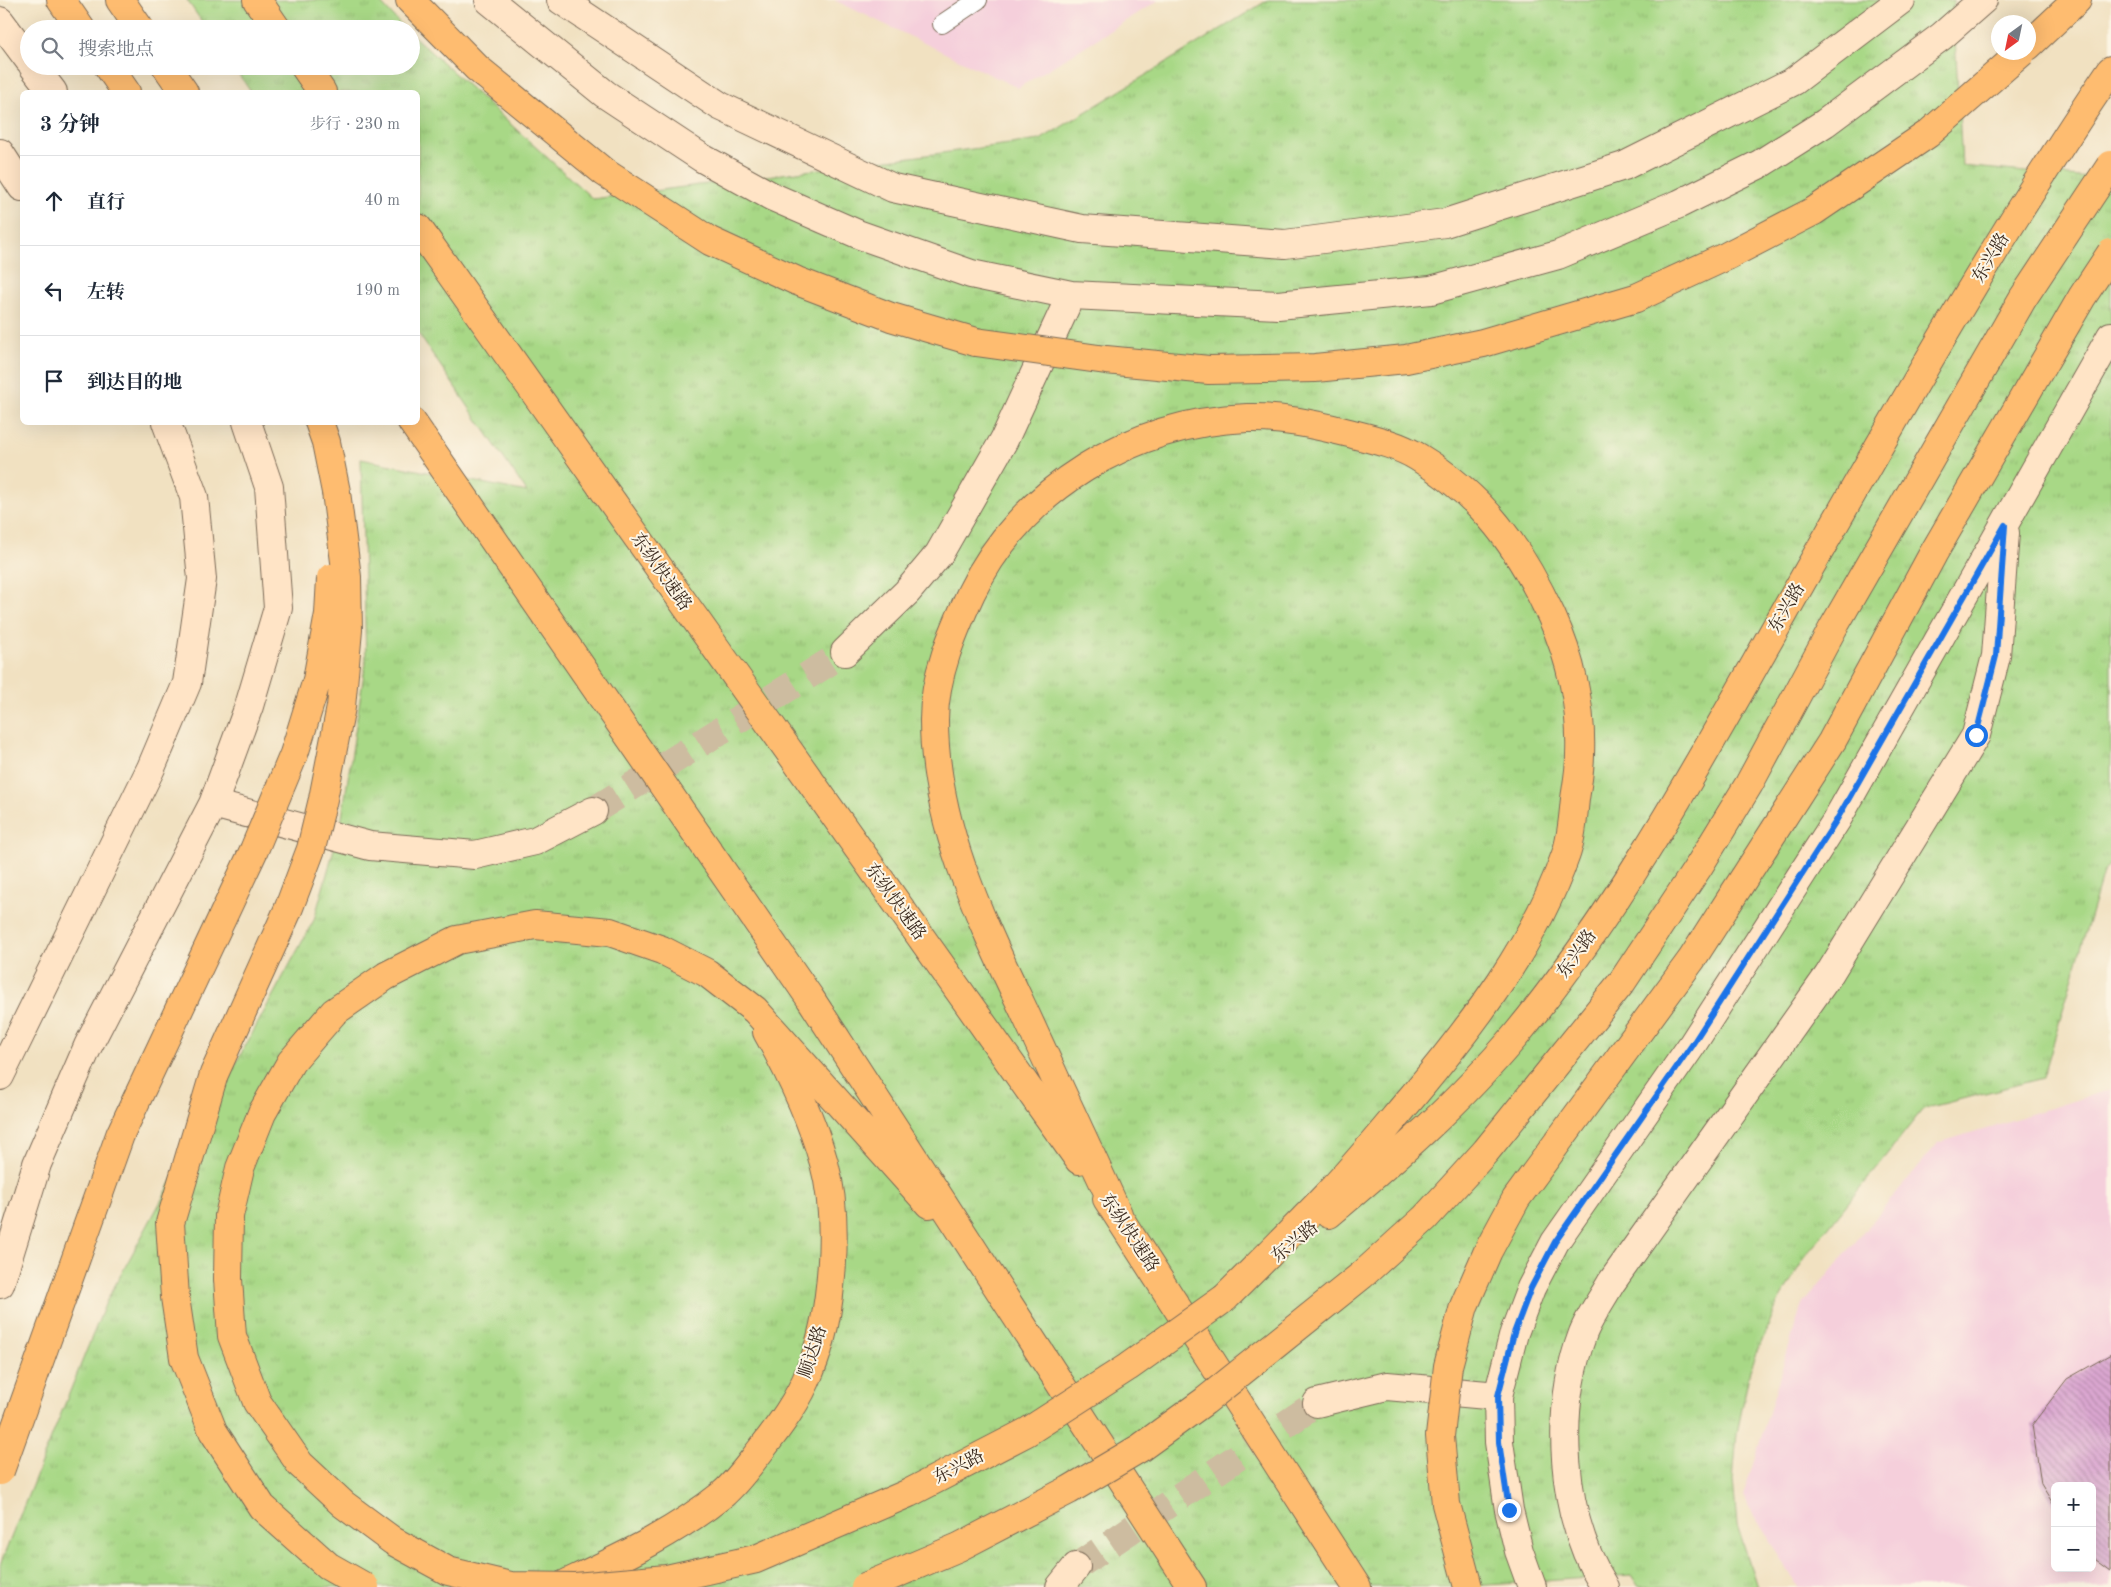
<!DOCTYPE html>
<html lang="zh">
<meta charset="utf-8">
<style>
:root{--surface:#fff;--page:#f6f6f7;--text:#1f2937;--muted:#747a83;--line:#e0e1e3}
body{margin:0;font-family:"Old Standard TT","Noto Serif SC",serif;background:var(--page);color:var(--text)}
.controls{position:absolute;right:15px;bottom:15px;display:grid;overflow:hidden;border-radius:8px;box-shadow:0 5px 20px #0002}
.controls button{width:45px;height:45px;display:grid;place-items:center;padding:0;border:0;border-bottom:1px solid var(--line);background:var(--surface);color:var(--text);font:25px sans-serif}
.compass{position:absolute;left:1991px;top:15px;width:45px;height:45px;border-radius:50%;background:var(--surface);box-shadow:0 5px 20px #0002;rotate:213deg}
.stop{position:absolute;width:15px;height:15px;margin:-11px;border:4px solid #1a73e8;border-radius:50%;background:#fff}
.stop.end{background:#1a73e8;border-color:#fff;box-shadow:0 1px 5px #0008}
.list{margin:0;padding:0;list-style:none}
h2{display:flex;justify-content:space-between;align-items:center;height:65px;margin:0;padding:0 20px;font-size:21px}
h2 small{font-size:16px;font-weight:400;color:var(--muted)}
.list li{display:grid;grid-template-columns:32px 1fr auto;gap:15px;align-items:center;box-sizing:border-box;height:90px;padding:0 20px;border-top:1px solid var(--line)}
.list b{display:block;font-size:19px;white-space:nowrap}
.list em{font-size:16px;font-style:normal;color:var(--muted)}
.icon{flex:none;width:28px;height:28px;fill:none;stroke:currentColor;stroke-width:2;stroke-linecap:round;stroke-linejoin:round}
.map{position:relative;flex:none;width:2111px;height:1587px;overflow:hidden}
.search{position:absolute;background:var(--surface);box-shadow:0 5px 20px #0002;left:20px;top:20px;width:400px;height:55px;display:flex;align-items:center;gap:12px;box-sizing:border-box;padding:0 18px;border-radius:28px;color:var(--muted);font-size:19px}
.panel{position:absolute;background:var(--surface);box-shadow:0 5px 20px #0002;left:20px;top:90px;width:400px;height:335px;border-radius:8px}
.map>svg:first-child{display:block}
.built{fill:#f5cfdb;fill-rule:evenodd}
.park{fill:url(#park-tufts);stroke:#728152}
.building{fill:url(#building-back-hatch)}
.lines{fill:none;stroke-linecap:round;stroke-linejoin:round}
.secondary-tunnel{stroke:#cdbca0;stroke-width:28;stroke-dasharray:28 14;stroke-linecap:butt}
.lane-casing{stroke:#7b6a57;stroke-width:20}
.secondary-casing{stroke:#7b6a57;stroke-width:30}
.primary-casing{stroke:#7b6a57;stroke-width:30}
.highway-casing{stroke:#7b6a57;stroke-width:30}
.lane{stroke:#fff;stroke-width:18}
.secondary{stroke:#ffe4c6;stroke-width:28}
.primary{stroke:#febc70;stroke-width:28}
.highway{stroke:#febc70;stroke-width:28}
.primary-bridge-casing{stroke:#7b6a57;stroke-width:30;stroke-linecap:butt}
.highway-bridge-casing{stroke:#7b6a57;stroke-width:30;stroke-linecap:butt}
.primary-bridge{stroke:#febc70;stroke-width:28}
.highway-bridge{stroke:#febc70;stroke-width:28}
.route{stroke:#1a73e8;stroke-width:6}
.labels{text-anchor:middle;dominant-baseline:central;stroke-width:4;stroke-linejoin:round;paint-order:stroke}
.street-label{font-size:18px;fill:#3b2a1e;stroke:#fcf5e5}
</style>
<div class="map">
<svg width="2111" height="1587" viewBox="0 0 2111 1587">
<defs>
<pattern id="park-tufts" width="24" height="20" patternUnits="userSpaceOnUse" patternTransform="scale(1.25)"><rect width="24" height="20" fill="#a8d886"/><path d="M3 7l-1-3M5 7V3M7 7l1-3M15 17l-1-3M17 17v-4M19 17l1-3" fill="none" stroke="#92ba73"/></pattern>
<pattern id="building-back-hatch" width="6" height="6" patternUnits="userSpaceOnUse" patternTransform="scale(1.25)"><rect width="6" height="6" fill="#dba7d1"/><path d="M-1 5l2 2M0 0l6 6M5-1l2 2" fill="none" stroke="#b388a9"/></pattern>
</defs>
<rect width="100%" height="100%" fill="#fcf5e5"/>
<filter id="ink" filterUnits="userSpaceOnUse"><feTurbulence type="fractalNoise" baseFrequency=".02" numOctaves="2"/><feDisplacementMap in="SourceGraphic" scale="10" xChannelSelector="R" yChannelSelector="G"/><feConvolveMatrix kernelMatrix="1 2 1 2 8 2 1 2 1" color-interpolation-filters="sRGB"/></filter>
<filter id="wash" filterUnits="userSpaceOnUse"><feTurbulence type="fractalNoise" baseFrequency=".0096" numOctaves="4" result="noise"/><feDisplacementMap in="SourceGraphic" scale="20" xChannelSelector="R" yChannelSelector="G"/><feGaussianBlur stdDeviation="1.12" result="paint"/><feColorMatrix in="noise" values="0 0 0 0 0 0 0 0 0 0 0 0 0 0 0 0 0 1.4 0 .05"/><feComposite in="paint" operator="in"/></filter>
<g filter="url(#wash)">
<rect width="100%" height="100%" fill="#f1e1c1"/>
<path class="built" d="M 834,0 L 1159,0 L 1018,88 Z
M 2111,1089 L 2111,1587 L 1798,1587 L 1743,1496 L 1801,1307 L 1938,1143 ZM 2055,1486 L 2092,1486 L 2092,1568 L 2055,1568 Z"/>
<path class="park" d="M 187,0 L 378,0 L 405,29 L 207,29 Z
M 1268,0 L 1953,0 L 1962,166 L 2111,180 L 2111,862 L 2103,873 L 2043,1078 L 1923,1109 L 1807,1254 L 1778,1302 L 1750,1370 L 1737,1433 L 1733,1480 L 1737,1525 L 1757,1587 L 1639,1587 L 1631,1575 L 1459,1587 L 0,1587 L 0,1565 L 106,1302 L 314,920 L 341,824 L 366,660 L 361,459 L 527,492 L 418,333 L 418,92 L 251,92 L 233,66 L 411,66 L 411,34 L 593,199 L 1040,140 Z"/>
<g id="blocks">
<path class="building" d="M 2111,1354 L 2111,1571 L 2092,1557 L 2092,1486 L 2055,1486 L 2055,1507 L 2041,1484 L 2032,1425 L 2067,1379 Z"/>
</g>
</g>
<g filter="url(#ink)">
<use href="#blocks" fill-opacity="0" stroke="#7b6a57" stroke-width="1"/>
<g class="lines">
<path class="secondary-tunnel" d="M 593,811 L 845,652
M 1076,1567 L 1317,1403"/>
<defs>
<path id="lane" d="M 942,24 L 978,0"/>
<path id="secondary" d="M 489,0 L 605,94 L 702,158 L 773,197 L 860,235 L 971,274 L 1071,295 L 1278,305 L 1431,290 L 1558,255 L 1679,204 L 1760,164 L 1825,123 L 1942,36 L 1983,0
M 561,0 L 720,106 L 893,188 L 1082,229 L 1285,244 L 1445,223 L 1624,166 L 1794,81 L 1901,0
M 0,21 L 29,60
M 33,66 L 53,92
M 0,153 L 22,187
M 845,652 L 907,592 L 939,554 L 1004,440 L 1071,295
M 213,804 L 370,846 L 475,855 L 535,841 L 593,811
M 0,1076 L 151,768 L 187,683 L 202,579 L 194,497 L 166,422
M 0,1284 L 37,1164 L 88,1046 L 213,804 L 249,706 L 278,608 L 269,487 L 247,422
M 1317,1403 L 1387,1386 L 1498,1396
M 1060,1587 L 1076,1567
M 1532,1587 L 1519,1551 L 1509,1510 L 1499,1442 L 1498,1396 L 1514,1333 L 1531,1288 L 1555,1242 L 1692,1045 L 1836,821 L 2111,336
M 1605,1587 C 1560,1517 1554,1410 1583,1333 C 1590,1316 1602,1299 1611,1283 L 1828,976 L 1976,735 L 1996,656 L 2005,533"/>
<path id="primary" d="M 61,0 L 81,29
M 410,0 L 477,68 L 604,172 L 710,241 L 797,281 L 891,317 L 976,342
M 2028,46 L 2077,0
M 108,66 L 126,92
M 319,422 L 326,442 L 336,492
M 559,1587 C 618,1559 672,1535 723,1494 C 737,1482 749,1465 760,1451 C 779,1427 799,1400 810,1371 C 833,1317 840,1220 824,1163 C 811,1117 790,1073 767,1032"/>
<path id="highway" d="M 120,0 L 140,29
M 257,0 L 277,29
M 166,66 L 184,92
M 304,66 L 322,92
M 418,228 L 1079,1160
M 412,422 L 810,998 L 1192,1587
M 1107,1199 L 1357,1587
M 1118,1214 C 1087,1147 1056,1080 1025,1013 C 981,920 934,825 934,720 C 934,676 953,632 971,593 C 1021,489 1132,422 1247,418 C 1280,417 1313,424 1345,432 C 1368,438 1397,444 1418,457 C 1484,497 1519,547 1551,615 C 1571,658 1582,708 1580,755 C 1580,770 1577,785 1575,799 C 1573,817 1572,837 1566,854 C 1534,945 1475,1022 1413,1096 C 1385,1129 1357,1164 1326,1196 C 1293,1231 1259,1264 1225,1298
M 1329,1214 C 1395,1159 1461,1101 1516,1035 C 1620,909 1699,763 1779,622 C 1885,435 1990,247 2111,70
M 228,1279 L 229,1216 L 240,1168 L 262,1113 L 291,1062 L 334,1012 L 386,976 L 457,940 L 535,925 L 610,932 L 662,950 L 707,973 L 755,1010 L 929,1204"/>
</defs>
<use href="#lane" class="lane-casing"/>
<use href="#secondary" class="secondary-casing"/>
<use href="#primary" class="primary-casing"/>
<use href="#highway" class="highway-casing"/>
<use href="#lane" class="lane"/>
<use href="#secondary" class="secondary"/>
<use href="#primary" class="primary"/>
<use href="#highway" class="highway"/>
<defs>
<path id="primary-bridge" d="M 976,342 L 1106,360 L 1209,370 L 1315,368 L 1406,359 L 1483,343 L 1636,298 L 1727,256 L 1814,211 L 1928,134 L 2022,52
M 336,492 L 347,577 L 348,630 L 341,707 L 323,799 L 311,849 L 288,910 L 214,1074 L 170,1223 L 175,1297 L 184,1358 L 213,1431 L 262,1507 L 328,1566 L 365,1587
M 0,1471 L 120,1135 L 254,850 L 294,754 L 317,680 L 329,614 L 331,578
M 1468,1587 L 1446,1504 L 1440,1436 L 1448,1366 L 1464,1306 L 1488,1251 L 1516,1199 L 1692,959 L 1832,741 L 1933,554 L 2082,297 L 2111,253"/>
<path id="highway-bridge" d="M 228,1279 L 232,1336 L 257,1402 L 300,1464 L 343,1504 L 393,1541 L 448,1571 L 511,1586 L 575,1587 L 667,1579 L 756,1559 L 909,1493 L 1027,1432 L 1128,1367 L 1225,1298
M 865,1587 L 959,1547 L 1069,1490 L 1140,1448 L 1205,1401 L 1362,1275 L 1425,1218 L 1486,1151 L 1622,982 L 1699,866 L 1749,784 L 1833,628 L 2023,298 L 2111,165"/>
</defs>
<use href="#primary-bridge" class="primary-bridge-casing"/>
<use href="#highway-bridge" class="highway-bridge-casing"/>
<use href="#primary-bridge" class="primary-bridge"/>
<use href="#highway-bridge" class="highway-bridge"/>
</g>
</g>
<g class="lines" filter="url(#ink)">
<path class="route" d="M 1509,1510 L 1499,1442 L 1498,1396 L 1514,1333 L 1531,1288 L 1555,1242 L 1692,1045 L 1836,821 L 2005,525 L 1996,656 L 1976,735"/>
</g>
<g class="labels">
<g class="street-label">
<text transform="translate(1991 258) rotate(-59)">东兴路</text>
<text transform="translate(661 572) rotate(55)">东纵快速路</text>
<text transform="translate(1787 608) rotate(-60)">东兴路</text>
<text transform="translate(895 902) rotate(54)">东纵快速路</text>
<text transform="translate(1577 954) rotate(-55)">东兴路</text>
<text transform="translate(1129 1233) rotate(56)">东纵快速路</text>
<text transform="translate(1295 1242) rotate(-39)">东兴路</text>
<text transform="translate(813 1352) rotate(-72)">顺达路</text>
<text transform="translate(959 1467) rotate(-27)">东兴路</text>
</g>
</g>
</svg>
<div class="controls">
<button>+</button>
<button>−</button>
</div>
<svg class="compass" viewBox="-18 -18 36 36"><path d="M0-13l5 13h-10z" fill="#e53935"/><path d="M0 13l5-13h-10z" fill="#747a83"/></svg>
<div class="stop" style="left:1976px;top:735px"></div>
<div class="stop end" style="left:1509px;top:1510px"></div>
<div class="search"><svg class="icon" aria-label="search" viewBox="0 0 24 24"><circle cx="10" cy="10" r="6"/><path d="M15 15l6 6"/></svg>搜索地点</div>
<section class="panel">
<h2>3 分钟<small>步行 · 230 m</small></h2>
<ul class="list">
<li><svg class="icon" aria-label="ahead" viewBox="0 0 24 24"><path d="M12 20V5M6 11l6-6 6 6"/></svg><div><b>直行</b></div><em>40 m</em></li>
<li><svg class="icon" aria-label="left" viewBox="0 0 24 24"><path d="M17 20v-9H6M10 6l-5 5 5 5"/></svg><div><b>左转</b></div><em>190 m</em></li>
<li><svg class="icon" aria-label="arrive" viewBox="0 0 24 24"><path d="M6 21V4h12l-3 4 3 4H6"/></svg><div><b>到达目的地</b></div></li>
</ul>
</section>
</div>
